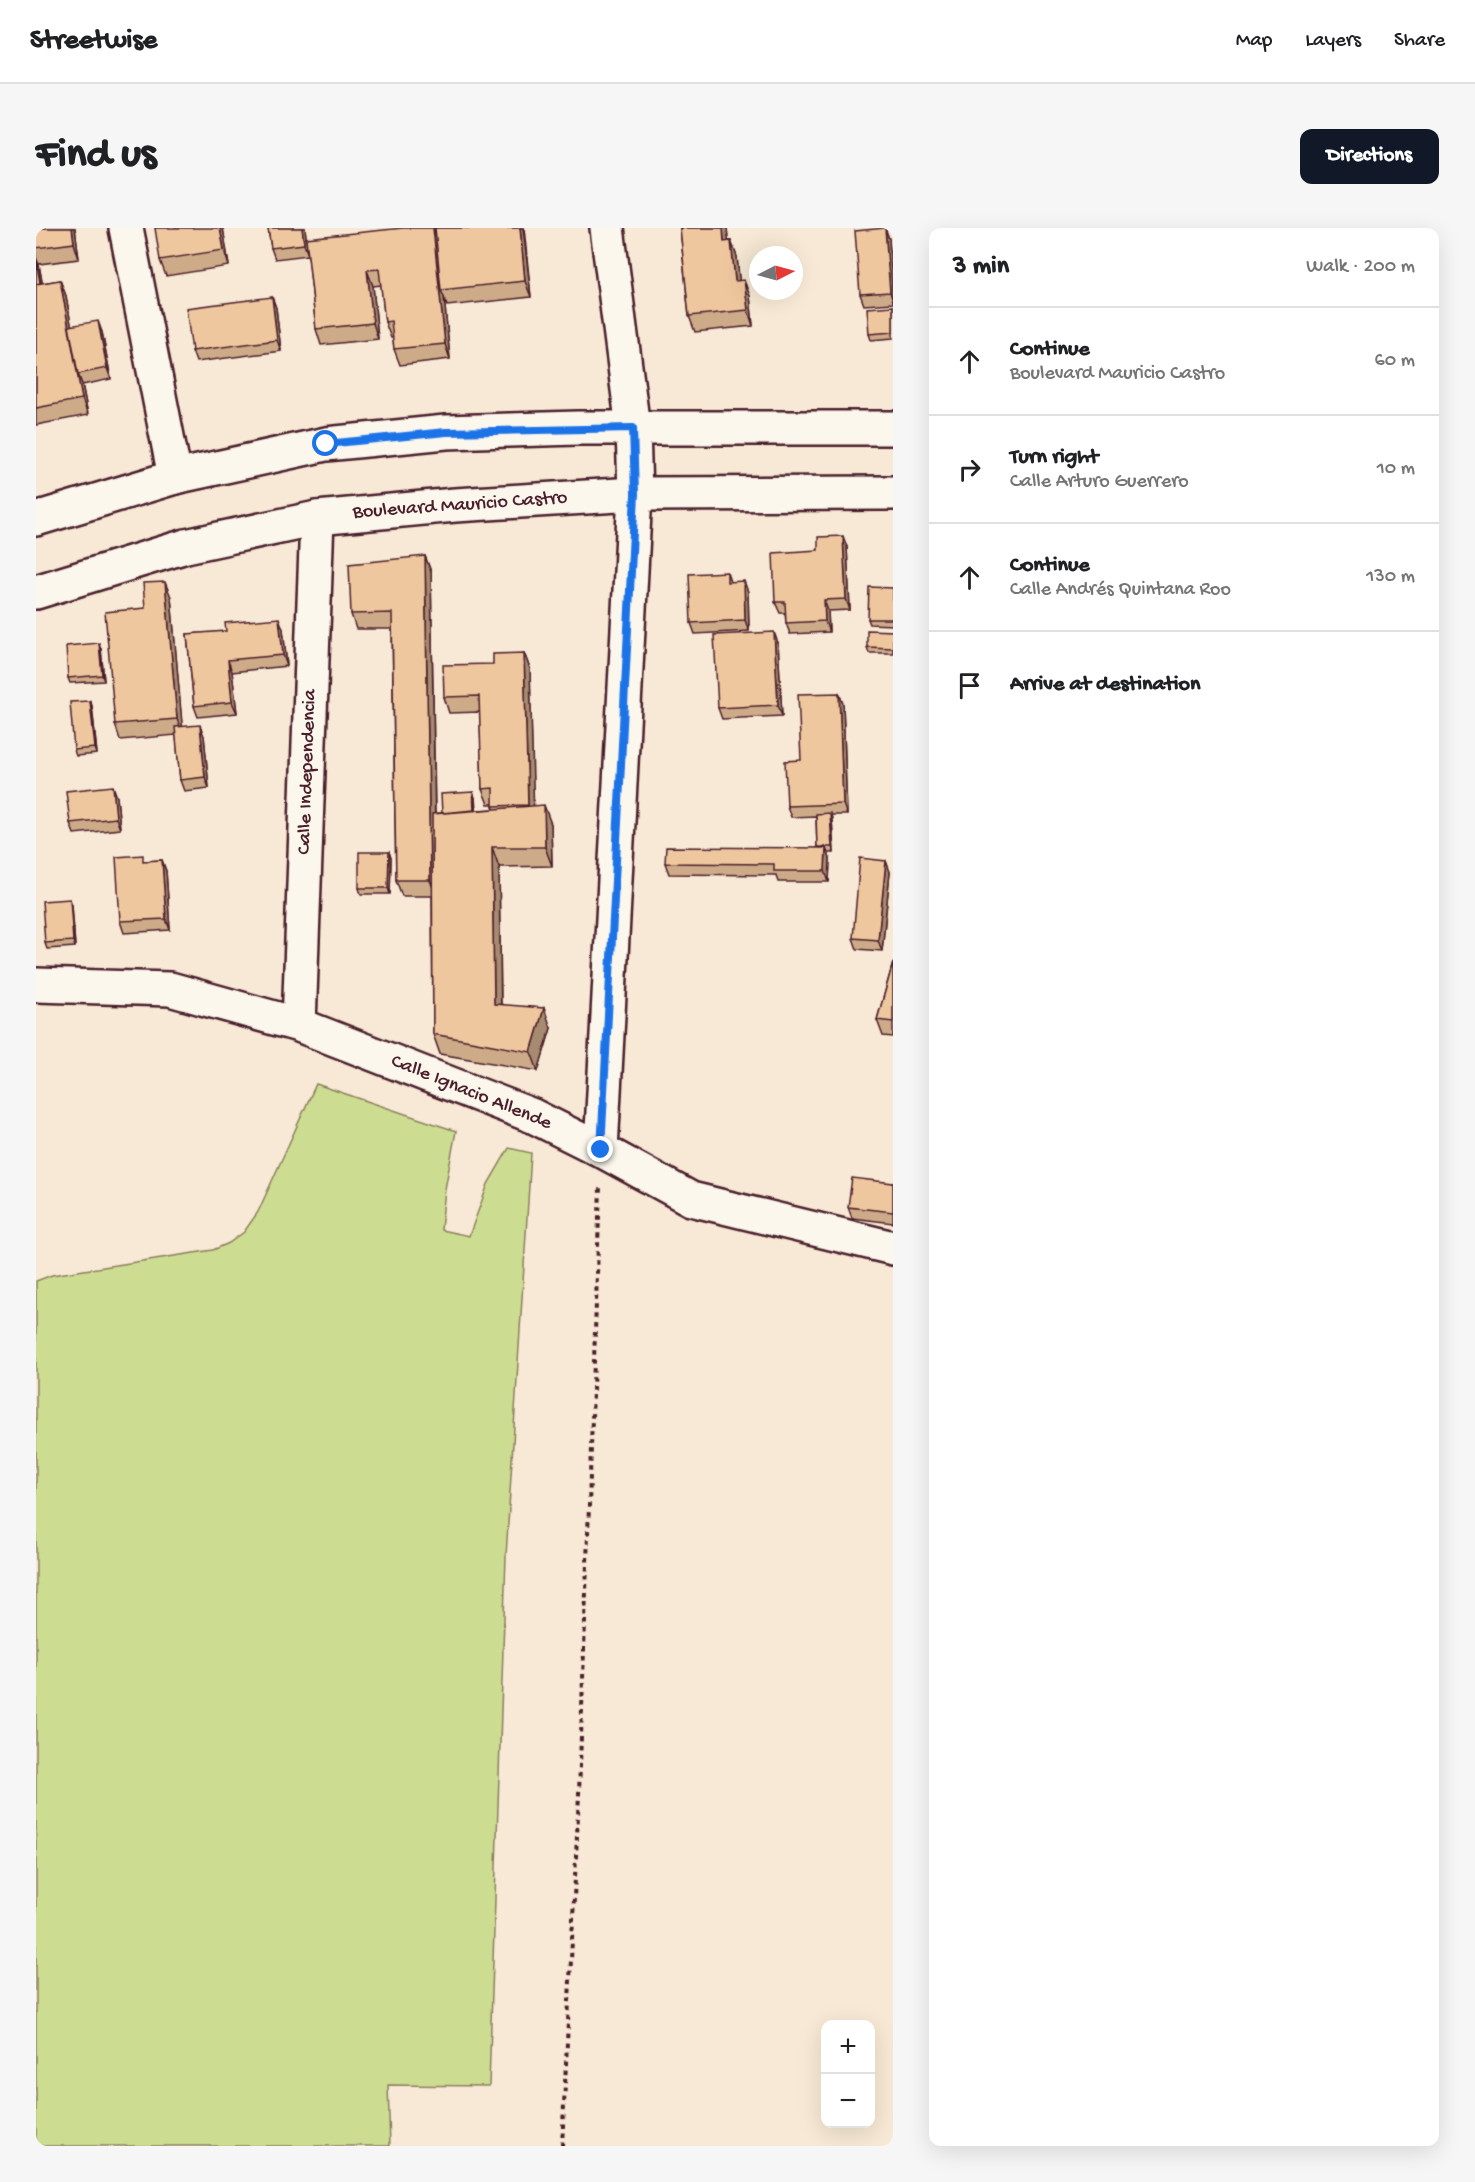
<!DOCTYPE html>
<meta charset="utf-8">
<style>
:root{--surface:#fff;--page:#f6f6f6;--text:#202124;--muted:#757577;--line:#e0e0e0;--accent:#111827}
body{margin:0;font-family:"Gochi Hand",sans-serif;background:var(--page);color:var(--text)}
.controls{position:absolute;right:18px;bottom:18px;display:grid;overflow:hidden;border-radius:12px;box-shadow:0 6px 24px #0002}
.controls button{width:54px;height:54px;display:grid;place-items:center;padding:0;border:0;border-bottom:2px solid var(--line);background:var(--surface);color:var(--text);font:30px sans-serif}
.compass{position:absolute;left:713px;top:18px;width:54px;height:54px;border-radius:50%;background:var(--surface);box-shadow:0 6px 24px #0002;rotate:84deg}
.stop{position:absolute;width:18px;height:18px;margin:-14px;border:4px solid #1a73e8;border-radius:50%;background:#fff}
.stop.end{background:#1a73e8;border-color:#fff;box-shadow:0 2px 6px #0008}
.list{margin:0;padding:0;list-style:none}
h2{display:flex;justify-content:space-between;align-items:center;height:78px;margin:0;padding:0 24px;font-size:26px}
h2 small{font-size:20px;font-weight:400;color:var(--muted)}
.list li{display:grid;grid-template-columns:39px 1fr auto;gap:18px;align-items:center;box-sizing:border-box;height:108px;padding:0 24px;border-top:2px solid var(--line)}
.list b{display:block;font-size:22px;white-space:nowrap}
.list p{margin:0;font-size:20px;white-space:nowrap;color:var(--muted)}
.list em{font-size:20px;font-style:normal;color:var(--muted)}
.icon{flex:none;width:33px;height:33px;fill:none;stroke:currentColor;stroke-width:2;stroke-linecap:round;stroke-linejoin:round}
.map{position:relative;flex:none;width:857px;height:1918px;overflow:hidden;border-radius:12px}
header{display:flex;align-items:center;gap:36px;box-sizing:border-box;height:84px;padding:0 30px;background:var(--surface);border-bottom:2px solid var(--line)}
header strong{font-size:28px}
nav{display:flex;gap:33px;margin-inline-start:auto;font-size:21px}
.intro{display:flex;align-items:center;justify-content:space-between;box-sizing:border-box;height:144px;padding:0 36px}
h1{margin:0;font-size:42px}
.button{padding:15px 27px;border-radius:12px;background:var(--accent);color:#fff;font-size:21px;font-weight:700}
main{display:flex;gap:36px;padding:0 36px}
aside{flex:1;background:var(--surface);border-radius:12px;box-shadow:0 6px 24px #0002}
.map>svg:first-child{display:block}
.green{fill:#ccdd91;stroke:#8b7e5e;stroke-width:1.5}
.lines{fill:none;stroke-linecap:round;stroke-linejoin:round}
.minor-casing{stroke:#4a1f2b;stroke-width:38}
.secondary-casing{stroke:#4a1f2b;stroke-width:38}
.primary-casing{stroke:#4a1f2b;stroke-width:38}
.path{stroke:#4a1f2b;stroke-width:4;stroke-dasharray:4.5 4.5;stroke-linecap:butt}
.minor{stroke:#fbf7ec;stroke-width:33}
.secondary{stroke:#fbf7ec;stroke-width:33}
.primary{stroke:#fbf7ec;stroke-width:33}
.wall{fill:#ceab88;stroke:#4a1f2b;stroke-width:1.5}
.shaded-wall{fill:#a78b6f;stroke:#4a1f2b;stroke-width:1.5}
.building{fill:#efc79e;stroke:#4a1f2b;stroke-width:1.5}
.route{stroke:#1a73e8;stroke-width:8}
.labels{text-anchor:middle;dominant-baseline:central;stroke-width:5;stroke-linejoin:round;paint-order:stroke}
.street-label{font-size:20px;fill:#4a1f2b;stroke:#fbf7ec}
</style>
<header>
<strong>Streetwise</strong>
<nav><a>Map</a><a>Layers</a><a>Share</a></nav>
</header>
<div class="intro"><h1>Find us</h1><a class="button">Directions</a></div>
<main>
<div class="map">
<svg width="857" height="1918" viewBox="0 0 857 1918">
<rect width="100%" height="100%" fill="#f7e9d5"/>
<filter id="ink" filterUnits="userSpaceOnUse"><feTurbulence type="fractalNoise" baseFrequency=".0167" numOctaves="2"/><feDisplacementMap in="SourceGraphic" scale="12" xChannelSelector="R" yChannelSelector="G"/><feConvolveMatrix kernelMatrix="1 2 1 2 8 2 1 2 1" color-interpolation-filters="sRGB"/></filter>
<g filter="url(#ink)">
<path class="green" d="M 280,856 L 420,903 L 409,961 L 405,1002 L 433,1008 L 452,956 L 473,920 L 495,925 L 470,1328 L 453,1858 L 352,1857 L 354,1918 L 0,1918 L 0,1053 L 16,1047 L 177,1022 L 193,1015 L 208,1004 L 222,984 Z"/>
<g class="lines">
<defs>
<path id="minor" d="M 90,0 L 139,249
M 0,757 L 134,761 L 263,797 L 497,888 L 565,922 L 655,971 L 857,1020
M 263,797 L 281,290
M 565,922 L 599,266"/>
<path id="secondary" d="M 571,0 L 597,200 L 599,266"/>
<path id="primary" d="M 0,291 L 139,249 L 290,216 L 410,204 L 542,200 L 857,200
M 0,364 L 150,318 L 281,290 L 419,277 L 599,266 L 857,265"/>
</defs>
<use href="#minor" class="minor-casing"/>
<use href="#secondary" class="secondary-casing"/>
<use href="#primary" class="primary-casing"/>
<path class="path" d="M 526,1918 L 543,1566 L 564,959"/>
<use href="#minor" class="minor"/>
<use href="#secondary" class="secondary"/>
<use href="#primary" class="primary"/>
</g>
<path class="wall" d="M 0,0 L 39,0 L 43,31 L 3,36 L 6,55 L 24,52 L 30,68 L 35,97 L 66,104 L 75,151 L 46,157 L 46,156 L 52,187 L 0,197 Z
M 187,0 L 193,38 L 130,48 L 124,32 Z
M 232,0 L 269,0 L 270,10 L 399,6 L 399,0 L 488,0 L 495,69 L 411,78 L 408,69 L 414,131 L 364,137 L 358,121 L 357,110 L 355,110 L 349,94 L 345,57 L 337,58 L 342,111 L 285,117 L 280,101 L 272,27 L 239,31 L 235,20 Z
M 644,0 L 691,0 L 692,13 L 695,13 L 701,29 L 703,53 L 714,68 L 717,98 L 659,104 L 653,88 Z
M 849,0 L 853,11 L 857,75 L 828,77 L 824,66 Z
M 236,69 L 240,80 L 245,123 L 160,134 L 156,123 Z
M 857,78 L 857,110 L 835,112 L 833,106 Z
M 811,319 L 814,382 L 792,383 L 793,404 L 754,406 L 750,395 L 749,385 L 744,385 L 739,374 L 782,322 Z
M 389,328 L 395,344 L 399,585 L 406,585 L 437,564 L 439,570 L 440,582 L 458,581 L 457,576 L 452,576 L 446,561 L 444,484 L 413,485 L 408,469 L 457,436 L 488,425 L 494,441 L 497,578 L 515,596 L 516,638 L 463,639 L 465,776 L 515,800 L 502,843 L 404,826 L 397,806 L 396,668 L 366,668 L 360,652 L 356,401 L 320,401 L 315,386 Z
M 691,344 L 694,354 L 712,364 L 713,403 L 659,406 L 655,395 Z
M 857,360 L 857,397 L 834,396 L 832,391 Z
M 135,369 L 146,499 L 168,508 L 173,560 L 148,563 L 144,552 L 140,507 L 84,512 L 79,496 Z
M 247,401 L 251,438 L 196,444 L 201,485 L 162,489 L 158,478 L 151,406 Z
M 857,403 L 857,425 L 833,425 L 831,419 Z
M 742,415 L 746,488 L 686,491 L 682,480 Z
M 65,421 L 68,453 L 34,455 L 32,450 Z
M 803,465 L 807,476 L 811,587 L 795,587 L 796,591 L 798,625 L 792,625 L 794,631 L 793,654 L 742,654 L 740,647 L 633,646 L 629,635 L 781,620 L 780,588 L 755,589 L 751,578 L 765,532 Z
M 54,473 L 56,478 L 61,526 L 40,528 L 38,522 Z
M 81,569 L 84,601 L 38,606 L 34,595 Z
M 353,624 L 355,630 L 354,666 L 325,666 L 323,660 Z
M 126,632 L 130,643 L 134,702 L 88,705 L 84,693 L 109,633 Z
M 850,633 L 854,644 L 846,723 L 821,721 L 817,710 Z
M 36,677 L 39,719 L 11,721 L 9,715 Z
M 857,735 L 857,809 L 847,808 L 841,792 Z
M 857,955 L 857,995 L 816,990 L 812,979 Z"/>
<path class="shaded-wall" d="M 36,0 L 39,0 L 43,31 L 38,15 Z
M 184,0 L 187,0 L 193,38 L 188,22 Z
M 266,0 L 269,0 L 272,27 L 268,16 Z
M 397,0 L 402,13 L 405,62 L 408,69 L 414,131 L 409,116 Z
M 484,0 L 487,0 L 495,69 L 489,53 Z
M 687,0 L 691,0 L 694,29 L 688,14 Z
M 849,0 L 853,11 L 857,73 L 854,64 Z
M 695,13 L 701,29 L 705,69 L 699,53 Z
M 0,29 L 3,37 L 9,69 L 5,58 Z
M 331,42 L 337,58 L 342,111 L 337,95 Z
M 24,52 L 30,68 L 44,146 L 42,146 L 46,156 L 52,187 L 46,171 Z
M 708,52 L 714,68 L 717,98 L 712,82 Z
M 236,69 L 240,80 L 245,123 L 241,112 Z
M 62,93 L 66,104 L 75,151 L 71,140 Z
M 807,308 L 811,319 L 814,382 L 810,371 Z
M 389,328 L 395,344 L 400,668 L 394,652 Z
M 708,353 L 712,364 L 713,403 L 709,392 Z
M 129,354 L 135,369 L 147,507 L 141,491 Z
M 788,372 L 792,383 L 793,404 L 789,393 Z
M 243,390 L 247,401 L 251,438 L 247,427 Z
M 738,404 L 742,415 L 746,488 L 742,477 Z
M 63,415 L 65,421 L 68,453 L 66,447 Z
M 488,425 L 494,441 L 498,592 L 492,577 Z
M 192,432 L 196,444 L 201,485 L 196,474 Z
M 803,465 L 807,476 L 811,587 L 807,576 Z
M 54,473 L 56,478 L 61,526 L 59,520 Z
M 164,497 L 168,508 L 173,560 L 169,549 Z
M 77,558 L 81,569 L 84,601 L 80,590 Z
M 437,564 L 439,570 L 441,602 L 439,596 Z
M 508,577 L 515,596 L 516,638 L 509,619 Z
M 794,585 L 796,591 L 798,625 L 796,619 Z
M 456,619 L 463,639 L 465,795 L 458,776 Z
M 790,620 L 794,631 L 793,654 L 789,643 Z
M 353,624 L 355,630 L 354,666 L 352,660 Z
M 126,632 L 130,643 L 134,702 L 130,691 Z
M 850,633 L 854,644 L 846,723 L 842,712 Z
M 34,671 L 36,677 L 39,719 L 37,713 Z
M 508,780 L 515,800 L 502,843 L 495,824 Z"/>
<path class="building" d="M 0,0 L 36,0 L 38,15 L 0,20 Z
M 119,0 L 184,0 L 188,22 L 124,32 Z
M 232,0 L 266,0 L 268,16 L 235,20 Z
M 367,0 L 397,0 L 409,116 L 358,121 L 355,93 L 349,94 L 343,41 L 331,42 L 337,95 L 280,101 L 270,10 Z
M 399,0 L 484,0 L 489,53 L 405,62 Z
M 644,0 L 687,0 L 688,14 L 695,13 L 699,53 L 708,52 L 712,82 L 653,88 Z
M 849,0 L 854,64 L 824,66 L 819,3 Z
M 0,31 L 4,55 L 0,56 Z
M 24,52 L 46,171 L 0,180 L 0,56 Z
M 236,69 L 241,112 L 156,123 L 150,80 Z
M 857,78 L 857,104 L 833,106 L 831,80 Z
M 62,93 L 71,140 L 42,146 L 33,98 Z
M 807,308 L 810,371 L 788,372 L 789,393 L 750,395 L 749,374 L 739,374 L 737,325 L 782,322 L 782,309 Z
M 389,328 L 394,652 L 360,652 L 356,385 L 315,386 L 313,336 Z
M 691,344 L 691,354 L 708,353 L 709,392 L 655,395 L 653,346 Z
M 129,354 L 141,491 L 79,496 L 69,384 L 109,380 L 107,355 Z
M 833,359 L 857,360 L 857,391 L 832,391 Z
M 243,390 L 247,427 L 192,432 L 196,474 L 158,478 L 151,406 L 190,403 L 189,395 Z
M 831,402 L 857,403 L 857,420 L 831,419 Z
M 738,404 L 742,477 L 682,480 L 678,407 Z
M 63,415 L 66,447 L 32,450 L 30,418 Z
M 488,425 L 492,577 L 457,578 L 457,560 L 446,561 L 443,468 L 408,469 L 407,437 L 457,436 L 457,426 Z
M 803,465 L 807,576 L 751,578 L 749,533 L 765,532 L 762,466 Z
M 54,473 L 59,520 L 38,522 L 34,474 Z
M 164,497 L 169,549 L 144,552 L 139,499 Z
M 77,558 L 80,590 L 34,595 L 30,563 Z
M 437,564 L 438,582 L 406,585 L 405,566 Z
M 508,577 L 509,619 L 456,619 L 458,776 L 508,780 L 495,824 L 397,806 L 396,586 Z
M 794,585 L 796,619 L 781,619 L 780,586 Z
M 630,619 L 790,620 L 789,643 L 738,643 L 738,636 L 629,635 Z
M 323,624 L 353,624 L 352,660 L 323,660 Z
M 107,627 L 107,633 L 126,632 L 130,691 L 84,693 L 80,629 Z
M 824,630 L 850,633 L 842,712 L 817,710 Z
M 34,671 L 37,713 L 9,715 L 6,673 Z
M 857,735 L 857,794 L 841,792 Z
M 816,950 L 857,955 L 857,984 L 812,979 Z"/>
</g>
<g class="lines" filter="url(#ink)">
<path class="route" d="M 290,216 L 410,204 L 597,200 L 599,266 L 565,922"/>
</g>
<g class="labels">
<g class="street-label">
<text transform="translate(424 278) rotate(-4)">Boulevard Mauricio Castro</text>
<text transform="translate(272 544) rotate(-88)">Calle Independencia</text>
<text transform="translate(435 865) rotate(22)">Calle Ignacio Allende</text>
</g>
</g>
</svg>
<div class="controls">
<button>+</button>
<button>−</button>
</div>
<svg class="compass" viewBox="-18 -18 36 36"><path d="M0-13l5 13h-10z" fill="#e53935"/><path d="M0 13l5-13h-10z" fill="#757577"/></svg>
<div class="stop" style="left:290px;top:216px"></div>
<div class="stop end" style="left:565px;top:922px"></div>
</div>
<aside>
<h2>3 min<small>Walk · 200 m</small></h2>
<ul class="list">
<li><svg class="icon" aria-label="ahead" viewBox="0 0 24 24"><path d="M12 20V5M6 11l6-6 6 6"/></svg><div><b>Continue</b><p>Boulevard Mauricio Castro</p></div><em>60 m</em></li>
<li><svg class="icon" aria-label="right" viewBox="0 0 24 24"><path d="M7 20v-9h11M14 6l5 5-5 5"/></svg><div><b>Turn right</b><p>Calle Arturo Guerrero</p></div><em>10 m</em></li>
<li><svg class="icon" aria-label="ahead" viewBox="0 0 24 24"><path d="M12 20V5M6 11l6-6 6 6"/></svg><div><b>Continue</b><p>Calle Andrés Quintana Roo</p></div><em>130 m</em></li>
<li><svg class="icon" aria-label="arrive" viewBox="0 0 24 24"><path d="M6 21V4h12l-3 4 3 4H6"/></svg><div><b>Arrive at destination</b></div></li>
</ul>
</aside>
</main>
